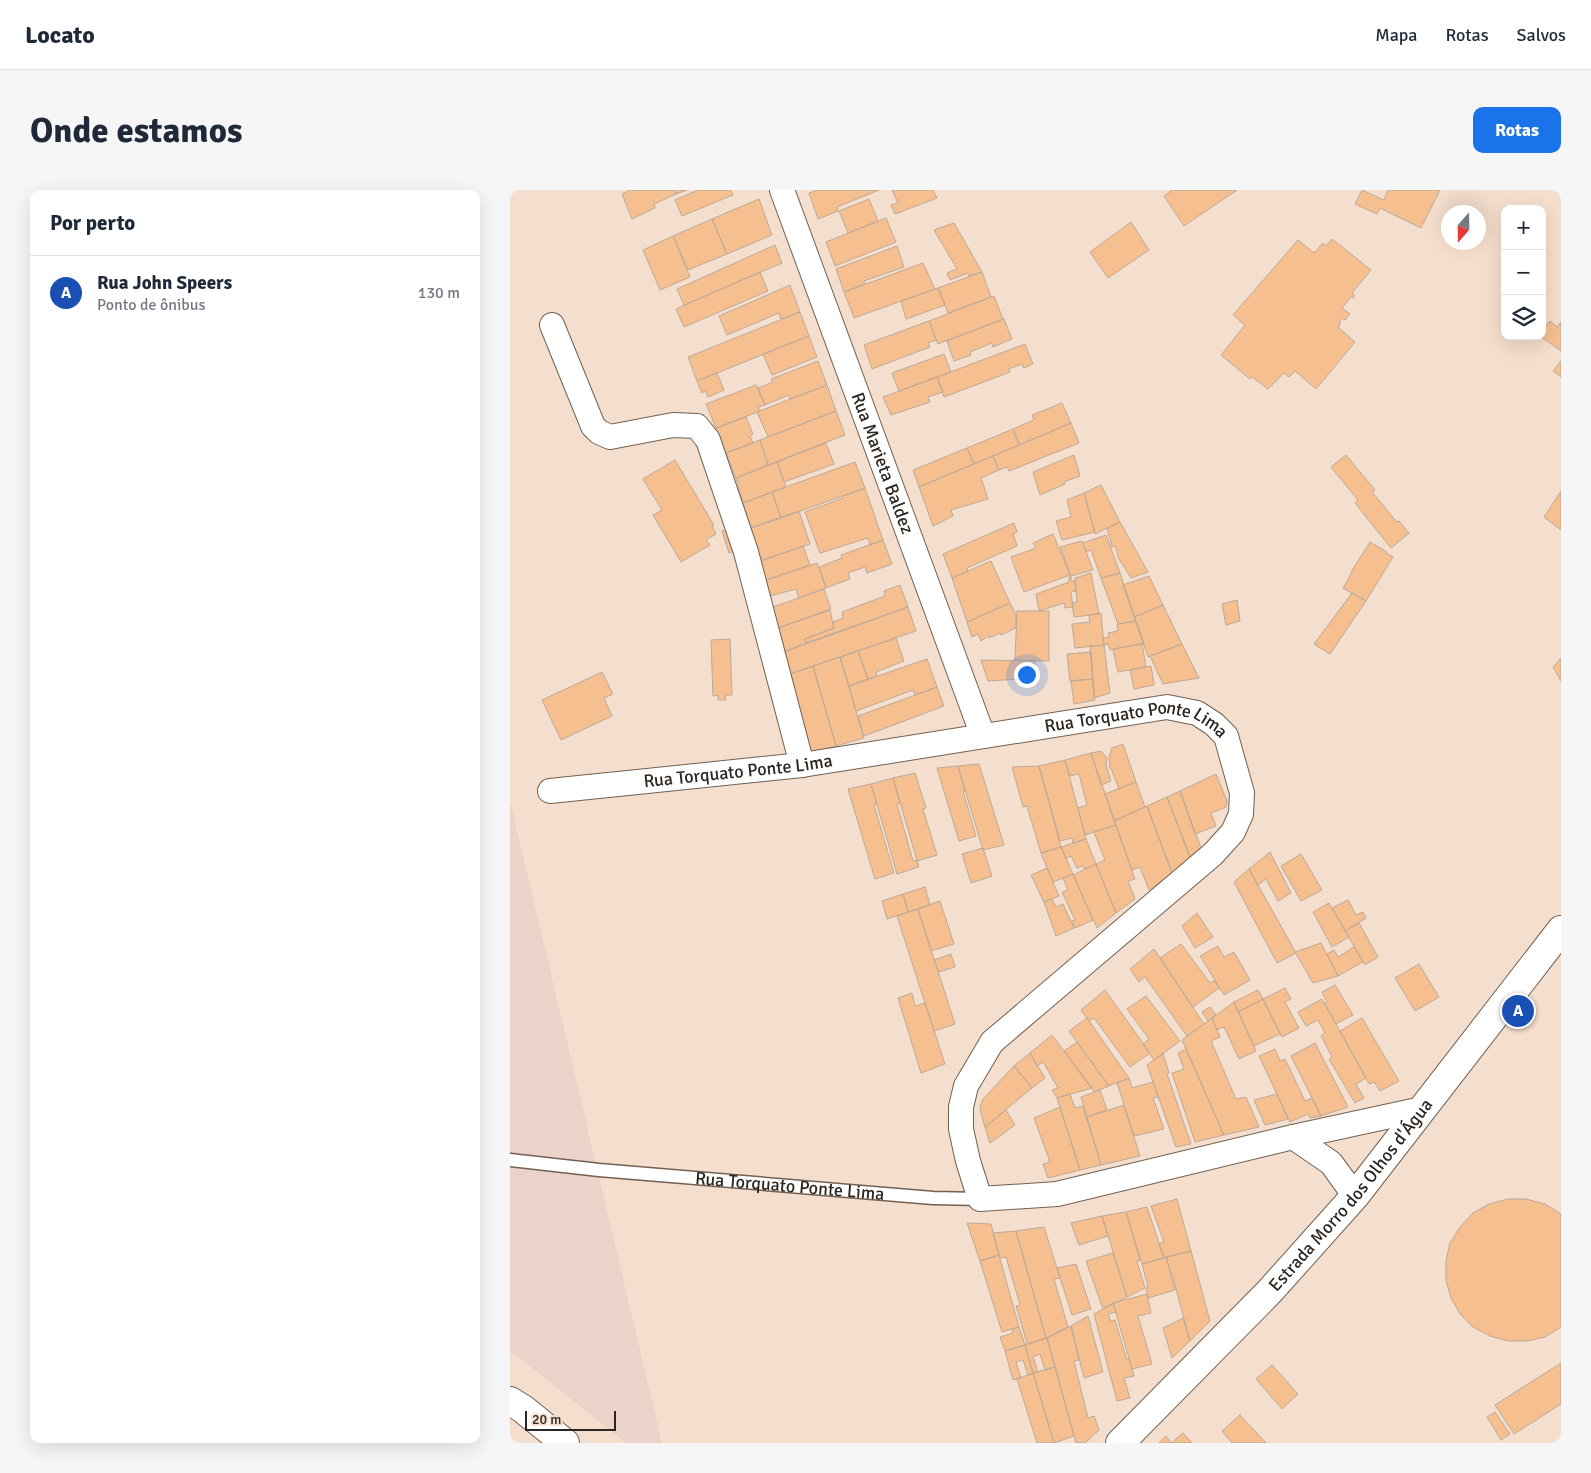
<!DOCTYPE html>
<html lang="pt">
<meta charset="utf-8">
<style>
:root{--surface:#fff;--page:#f6f6f7;--text:#1f2937;--muted:#747a83;--line:#e0e1e3;--accent:#1a73e8}
body{margin:0;font-family:Signika,sans-serif;background:var(--page);color:var(--text)}
.controls{position:absolute;right:15px;top:15px;display:grid;overflow:hidden;border-radius:10px;box-shadow:0 5px 20px #0002}
.controls button{width:45px;height:45px;display:grid;place-items:center;padding:0;border:0;border-bottom:1px solid var(--line);background:var(--surface);color:var(--text);font:25px sans-serif}
.compass{position:absolute;left:931px;top:15px;width:45px;height:45px;border-radius:50%;background:var(--surface);box-shadow:0 5px 20px #0002;rotate:200deg}
.scale{position:absolute;left:15px;bottom:12px;width:91px;box-sizing:border-box;padding-left:5px;border:2px solid #2d251f;border-top:0;font-size:14px;line-height:18px;white-space:nowrap;color:#2d251f;-webkit-text-stroke:4px #f4decd;paint-order:stroke}
.you{position:absolute;left:516px;top:484px;width:18px;height:18px;margin:-12px;border:4px solid #fff;border-radius:50%;background:#1a73e8;box-shadow:0 0 0 8px #1a73e833}
.badge{display:grid;place-items:center;width:32px;height:32px;border-radius:50%;background:var(--accent);color:#fff;font-size:16px;font-weight:700}
.pin{position:absolute;translate:-50% -50%;border:2px solid #fff;box-shadow:0 1px 5px #0006}
.list{margin:0;padding:0;list-style:none}
h2{display:flex;justify-content:space-between;align-items:center;height:65px;margin:0;padding:0 20px;font-size:21px}
h2 small{font-size:16px;font-weight:400;color:var(--muted)}
.list li{display:grid;grid-template-columns:32px 1fr auto;gap:15px;align-items:center;box-sizing:border-box;height:75px;padding:0 20px;border-top:1px solid var(--line)}
.list b{display:block;font-size:19px;white-space:nowrap}
.list p{margin:0;font-size:16px;white-space:nowrap;color:var(--muted)}
.list em{font-size:16px;font-style:normal;color:var(--muted)}
.icon{flex:none;width:28px;height:28px;fill:none;stroke:currentColor;stroke-width:2;stroke-linecap:round;stroke-linejoin:round}
.map{position:relative;flex:none;width:1051px;height:1253px;overflow:hidden;border-radius:10px}
header{display:flex;align-items:center;gap:30px;box-sizing:border-box;height:70px;padding:0 25px;background:var(--surface);border-bottom:1px solid var(--line)}
header strong{font-size:24px}
nav{display:flex;gap:28px;margin-inline-start:auto;font-size:18px}
.intro{display:flex;align-items:center;justify-content:space-between;box-sizing:border-box;height:120px;padding:0 30px}
h1{margin:0;font-size:35px}
.button{padding:12px 22px;border-radius:10px;background:var(--accent);color:#fff;font-size:18px;font-weight:700}
main{display:flex;gap:30px;padding:0 30px}
aside{flex:1;background:var(--surface);border-radius:10px;box-shadow:0 5px 20px #0002}
.map>svg:first-child{display:block}
.industrial{fill:#ebd3ca}
.building{fill:#f5bf90;stroke:#bda998}
.lines{fill:none;stroke-linecap:round;stroke-linejoin:round}
.service-casing{stroke:#736051;stroke-width:15}
.minor-casing{stroke:#736051;stroke-width:26}
.tertiary-casing{stroke:#736051;stroke-width:30}
.secondary-casing{stroke:#736051;stroke-width:30}
.service{stroke:#fff;stroke-width:12}
.minor{stroke:#fff;stroke-width:24}
.tertiary{stroke:#fff;stroke-width:28}
.secondary{stroke:#fff;stroke-width:28}
.labels{text-anchor:middle;dominant-baseline:central;stroke-width:4;stroke-linejoin:round;paint-order:stroke}
.street-label{font-size:18px;fill:#2d251f;stroke:#f4decd}
</style>
<header>
<strong>Locato</strong>
<nav><a>Mapa</a><a>Rotas</a><a>Salvos</a></nav>
</header>
<div class="intro"><h1>Onde estamos</h1><a class="button">Rotas</a></div>
<main>
<aside>
<h2>Por perto<small></small></h2>
<ul class="list">
<li><span class="badge" style="background:#1a4fb4">A</span><div><b>Rua John Speers</b><p>Ponto de ônibus</p></div><em>130 m</em></li>
</ul>
</aside>
<div class="map">
<svg width="1051" height="1253" viewBox="0 0 1051 1253">
<rect width="100%" height="100%" fill="#f4decd"/>
<path class="industrial" d="M 0,611 L 152,1253 L 116,1253 L 6,1165 L 0,1163 Z"/>
<path class="building" d="M 120,0 L 164,0 L 166,4 L 144,14 L 145,18 L 122,29 L 112,4 Z
M 164,0 L 177,0 L 166,4 Z
M 188,0 L 221,0 L 223,5 L 172,26 L 165,10 Z
M 307,0 L 369,0 L 327,17 L 328,21 L 308,29 L 299,3 Z
M 382,0 L 423,0 L 427,8 L 385,24 L 381,15 L 388,13 Z
M 662,0 L 727,0 L 674,36 L 654,6 Z
M 852,0 L 874,10 L 878,0 L 930,0 L 911,38 L 870,18 L 867,24 L 845,14 Z
M 249,9 L 262,45 L 217,64 L 202,29 Z
M 359,9 L 368,31 L 338,43 L 329,21 Z
M 376,28 L 386,52 L 325,76 L 316,52 Z
M 202,29 L 217,64 L 178,80 L 163,46 Z
M 621,32 L 639,60 L 598,88 L 580,62 Z
M 444,33 L 472,82 L 459,86 L 458,83 L 440,90 L 437,83 L 447,79 L 424,40 Z
M 163,46 L 180,87 L 150,100 L 133,60 Z
M 822,49 L 861,80 L 842,103 L 845,106 L 843,108 L 841,107 L 832,118 L 840,124 L 835,130 L 833,128 L 829,132 L 831,134 L 828,137 L 845,152 L 806,199 L 785,181 L 779,187 L 774,183 L 758,199 L 742,187 L 740,189 L 711,165 L 735,135 L 723,125 L 788,50 L 804,63 L 813,53 L 816,56 Z
M 265,55 L 272,73 L 174,115 L 167,99 Z
M 387,56 L 394,77 L 354,91 L 355,94 L 334,102 L 326,79 Z
M 413,73 L 425,99 L 344,128 L 334,102 Z
M 250,82 L 258,101 L 174,137 L 166,119 Z
M 472,82 L 481,107 L 438,123 L 428,98 Z
M 280,95 L 290,122 L 271,129 L 269,123 L 217,145 L 209,126 Z
M 428,98 L 435,115 L 396,129 L 391,111 Z
M 484,106 L 493,129 L 428,154 L 419,131 Z
M 290,122 L 299,146 L 187,191 L 178,167 Z
M 494,129 L 502,149 L 483,157 L 482,153 L 460,162 L 461,165 L 444,171 L 437,151 Z
M 419,131 L 426,150 L 418,153 L 420,157 L 362,179 L 354,155 Z
M 1040,131 L 1047,137 L 1051,132 L 1051,161 L 1030,146 L 1032,146 L 1032,141 Z
M 299,146 L 307,167 L 262,185 L 253,164 Z
M 515,154 L 523,174 L 514,178 L 512,174 L 499,179 L 500,182 L 434,207 L 427,187 Z
M 434,164 L 441,182 L 389,201 L 382,183 Z
M 308,171 L 317,195 L 280,209 L 279,205 L 255,215 L 248,198 L 263,192 L 261,189 Z
M 1051,171 L 1051,187 L 1043,181 Z
M 207,183 L 214,200 L 198,207 L 195,201 L 192,203 L 187,191 Z
M 427,187 L 433,202 L 418,207 L 420,212 L 381,225 L 373,207 Z
M 246,195 L 255,215 L 248,217 L 250,221 L 206,238 L 196,214 Z
M 317,195 L 326,221 L 258,247 L 247,222 Z
M 552,213 L 561,233 L 509,255 L 503,239 L 524,230 L 522,225 Z
M 326,221 L 335,245 L 258,275 L 250,250 Z
M 236,227 L 243,244 L 240,246 L 243,253 L 216,263 L 206,238 Z
M 561,233 L 569,253 L 499,281 L 497,277 L 489,280 L 483,266 Z
M 503,239 L 509,255 L 464,274 L 457,258 Z
M 250,250 L 258,275 L 226,288 L 216,263 Z
M 316,253 L 324,274 L 274,292 L 267,272 Z
M 457,258 L 464,274 L 409,297 L 403,280 Z
M 564,265 L 570,286 L 554,292 L 555,294 L 530,305 L 523,282 Z
M 836,265 L 865,300 L 862,302 L 887,332 L 889,331 L 899,343 L 881,358 L 845,313 L 848,310 L 821,277 Z
M 483,266 L 489,280 L 471,288 L 478,309 L 441,320 L 443,326 L 423,336 L 409,297 Z
M 165,270 L 204,335 L 202,336 L 206,344 L 196,350 L 200,355 L 171,372 L 143,325 L 152,320 L 133,289 Z
M 267,272 L 276,297 L 233,313 L 226,288 Z
M 345,272 L 355,298 L 271,328 L 262,302 Z
M 591,295 L 610,332 L 585,344 L 574,303 Z
M 355,298 L 373,350 L 360,355 L 358,348 L 310,363 L 295,322 L 333,308 L 333,306 Z
M 1051,301 L 1051,340 L 1034,327 Z
M 262,302 L 271,328 L 241,338 L 233,313 Z
M 574,303 L 585,342 L 552,350 L 546,331 L 561,327 L 557,310 Z
M 289,321 L 300,354 L 250,371 L 241,338 Z
M 610,332 L 638,382 L 621,388 L 607,366 L 608,365 L 605,356 L 602,357 L 597,338 Z
M 504,333 L 507,342 L 503,344 L 507,356 L 457,378 L 458,381 L 442,388 L 433,364 Z
M 221,338 L 229,359 L 219,363 L 212,341 Z
M 543,344 L 560,385 L 514,402 L 501,367 L 526,358 L 523,353 Z
M 596,345 L 610,383 L 591,388 L 581,360 L 576,362 L 573,353 Z
M 373,350 L 382,374 L 357,383 L 355,377 L 338,383 L 340,389 L 316,398 L 309,377 L 332,368 L 331,365 Z
M 572,351 L 583,380 L 561,386 L 550,357 Z
M 860,352 L 877,362 L 876,363 L 883,367 L 856,411 L 833,398 L 842,382 L 841,382 Z
M 293,356 L 300,375 L 256,390 L 250,371 Z
M 481,371 L 500,413 L 457,432 L 442,388 Z
M 307,373 L 316,398 L 289,408 L 286,399 L 260,406 L 256,390 Z
M 581,383 L 589,424 L 564,427 L 562,413 L 567,412 L 565,388 Z
M 610,383 L 626,431 L 608,434 L 591,388 Z
M 561,386 L 561,391 L 565,391 L 566,401 L 561,402 L 563,417 L 555,418 L 554,413 L 529,421 L 526,404 L 559,392 L 559,387 Z
M 639,386 L 653,415 L 624,427 L 613,395 Z
M 390,395 L 398,417 L 296,453 L 295,449 L 324,438 L 323,432 L 333,428 L 332,422 L 375,406 L 374,401 Z
M 314,399 L 321,419 L 268,438 L 263,417 Z
M 842,403 L 856,411 L 820,464 L 804,454 Z
M 727,410 L 730,431 L 716,435 L 712,414 Z
M 500,413 L 506,425 L 506,438 L 491,445 L 490,443 L 479,448 L 478,446 L 471,451 L 468,444 L 462,447 L 457,432 Z
M 653,415 L 672,454 L 638,467 L 624,427 Z
M 398,417 L 406,441 L 280,484 L 274,462 Z
M 320,420 L 324,438 L 295,449 L 296,453 L 274,462 L 268,438 Z
M 507,421 L 539,421 L 539,471 L 505,470 Z
M 591,423 L 594,455 L 565,458 L 562,434 L 580,432 L 579,425 Z
M 626,431 L 634,453 L 600,460 L 598,454 L 594,455 L 593,448 L 599,447 L 598,443 L 608,441 L 607,434 Z
M 386,448 L 394,471 L 366,482 L 367,486 L 358,489 L 348,461 Z
M 220,449 L 222,505 L 215,505 L 216,510 L 208,510 L 208,505 L 203,506 L 201,450 Z
M 632,454 L 636,477 L 608,482 L 603,459 Z
M 672,454 L 689,488 L 653,494 L 640,466 Z
M 594,455 L 600,503 L 584,508 L 580,456 Z
M 348,461 L 358,489 L 339,496 L 330,467 Z
M 581,462 L 583,489 L 560,491 L 557,464 Z
M 330,467 L 354,548 L 326,556 L 303,476 Z
M 1051,468 L 1051,491 L 1043,477 Z
M 417,469 L 427,497 L 405,505 L 403,500 L 346,521 L 339,496 Z
M 471,470 L 525,471 L 525,477 L 509,479 L 509,489 L 478,491 Z
M 303,476 L 326,556 L 301,563 L 280,484 Z
M 641,476 L 644,495 L 624,499 L 620,480 Z
M 92,482 L 103,504 L 94,508 L 102,526 L 51,550 L 32,510 Z
M 583,489 L 585,510 L 564,514 L 561,491 Z
M 427,497 L 434,516 L 354,546 L 348,526 Z
M 613,554 L 626,592 L 609,599 L 602,581 L 600,578 L 599,567 L 602,558 Z
M 591,561 L 597,568 L 596,575 L 601,591 L 591,595 L 581,563 Z
M 581,563 L 606,635 L 575,645 L 568,618 L 577,615 L 569,584 L 560,586 L 555,570 Z
M 555,570 L 576,649 L 563,653 L 562,648 L 550,651 L 529,576 Z
M 469,574 L 494,655 L 473,660 L 448,576 Z
M 448,576 L 455,601 L 453,601 L 466,646 L 449,651 L 427,578 Z
M 529,576 L 551,657 L 531,663 L 517,616 L 513,617 L 502,577 Z
M 405,583 L 416,618 L 413,619 L 427,665 L 407,671 L 383,588 Z
M 706,584 L 717,611 L 716,617 L 701,623 L 706,636 L 685,644 L 670,601 Z
M 383,588 L 390,613 L 387,614 L 403,671 L 407,670 L 409,677 L 387,684 L 361,594 Z
M 626,592 L 635,617 L 604,631 L 595,604 Z
M 361,594 L 367,614 L 364,615 L 384,683 L 365,689 L 338,599 Z
M 670,601 L 691,658 L 680,667 L 657,607 Z
M 657,607 L 680,667 L 662,683 L 637,616 Z
M 637,616 L 662,683 L 639,700 L 630,677 L 622,680 L 604,631 Z
M 606,635 L 625,689 L 618,691 L 625,709 L 606,723 L 586,674 L 595,670 L 584,642 Z
M 576,649 L 586,674 L 575,679 L 573,676 L 567,678 L 561,666 L 556,668 L 551,657 Z
M 551,657 L 563,684 L 543,692 L 531,663 Z
M 473,658 L 482,686 L 461,693 L 452,664 Z
M 760,662 L 781,703 L 768,711 L 756,689 L 748,695 L 739,679 Z
M 791,664 L 812,700 L 791,711 L 771,676 Z
M 586,674 L 606,723 L 587,738 L 563,685 Z
M 537,678 L 549,706 L 534,712 L 521,685 Z
M 739,679 L 786,763 L 767,773 L 724,692 Z
M 563,684 L 583,730 L 565,738 L 562,731 L 565,730 L 552,702 L 558,700 L 553,688 Z
M 415,697 L 420,715 L 398,722 L 393,704 Z
M 393,704 L 398,722 L 377,729 L 372,711 Z
M 542,709 L 546,717 L 553,714 L 564,738 L 546,746 L 534,712 Z
M 838,710 L 846,725 L 853,722 L 856,728 L 835,741 L 822,718 Z
M 430,711 L 444,754 L 421,761 L 408,719 Z
M 819,713 L 839,747 L 822,757 L 803,722 Z
M 408,719 L 445,834 L 424,841 L 387,726 Z
M 687,723 L 703,747 L 685,758 L 672,736 Z
M 849,733 L 868,767 L 855,775 L 835,741 Z
M 811,753 L 828,786 L 803,793 L 785,762 Z
M 671,754 L 700,793 L 704,790 L 709,798 L 683,817 L 650,768 Z
M 708,756 L 714,767 L 724,762 L 740,790 L 714,805 L 690,766 Z
M 844,757 L 853,772 L 828,786 L 817,764 L 824,760 L 828,767 Z
M 644,759 L 694,834 L 677,846 L 635,787 L 629,792 L 620,779 Z
M 441,764 L 445,777 L 429,782 L 424,770 Z
M 909,774 L 929,807 L 905,821 L 885,788 Z
M 825,795 L 843,825 L 826,834 L 814,813 L 817,812 L 812,802 Z
M 775,798 L 781,809 L 775,812 L 789,838 L 772,847 L 753,809 Z
M 595,800 L 640,863 L 620,877 L 584,828 L 579,831 L 571,820 Z
M 748,800 L 753,809 L 728,822 L 724,812 Z
M 402,803 L 405,816 L 415,813 L 435,874 L 411,883 L 388,808 Z
M 636,806 L 670,851 L 644,870 L 633,854 L 639,849 L 617,819 Z
M 753,809 L 770,844 L 744,856 L 728,822 Z
M 812,809 L 856,888 L 846,894 L 854,908 L 845,913 L 819,869 L 822,867 L 811,846 L 815,843 L 808,830 L 796,836 L 788,822 Z
M 724,812 L 746,861 L 729,869 L 714,837 L 707,840 L 702,828 Z
M 700,817 L 706,825 L 698,831 L 692,822 Z
M 577,828 L 579,831 L 619,888 L 599,896 L 559,841 Z
M 702,828 L 710,847 L 701,851 L 726,909 L 736,907 L 749,937 L 714,945 L 676,859 L 672,850 Z
M 852,828 L 889,891 L 870,901 L 864,892 L 859,894 L 830,841 Z
M 542,845 L 554,861 L 582,898 L 547,908 L 542,900 L 548,898 L 533,872 L 527,876 L 520,863 Z
M 567,852 L 599,896 L 584,902 L 554,861 Z
M 805,853 L 838,917 L 811,926 L 781,866 Z
M 676,859 L 714,945 L 685,952 L 662,883 L 674,879 L 668,863 Z
M 765,859 L 770,871 L 775,869 L 795,911 L 802,908 L 811,926 L 800,928 L 798,924 L 780,932 L 749,866 Z
M 520,863 L 535,888 L 522,898 L 504,876 Z
M 653,863 L 659,883 L 657,884 L 681,954 L 666,957 L 637,875 Z
M 504,876 L 522,898 L 475,937 L 470,920 L 471,914 L 473,909 Z
M 619,888 L 622,898 L 643,892 L 648,907 L 643,908 L 654,939 L 624,946 L 607,893 Z
M 590,900 L 597,920 L 577,927 L 571,907 Z
M 560,904 L 565,918 L 573,916 L 591,975 L 570,980 L 547,908 Z
M 767,904 L 778,929 L 755,935 L 744,910 Z
M 614,915 L 630,966 L 591,975 L 577,927 Z
M 550,917 L 570,980 L 538,988 L 533,974 L 540,972 L 524,928 Z
M 496,920 L 505,935 L 480,953 L 475,937 Z
M 667,1009 L 681,1061 L 654,1068 L 649,1054 L 654,1052 L 641,1016 Z
M 998,1009 L 1016,1009 L 1035,1014 L 1051,1024 L 1051,1137 L 1035,1147 L 1017,1151 L 998,1151 L 980,1146 L 963,1137 L 950,1124 L 941,1108 L 936,1090 L 936,1071 L 940,1053 L 950,1037 L 963,1023 L 979,1014 Z
M 637,1017 L 654,1068 L 632,1074 L 616,1022 Z
M 616,1022 L 630,1070 L 627,1071 L 635,1098 L 617,1107 L 592,1026 Z
M 592,1026 L 598,1046 L 569,1055 L 561,1033 Z
M 457,1033 L 481,1034 L 489,1065 L 470,1071 Z
M 534,1037 L 550,1088 L 544,1089 L 558,1137 L 536,1148 L 506,1041 Z
M 506,1041 L 536,1148 L 517,1154 L 506,1116 L 510,1115 L 496,1067 L 490,1068 L 483,1043 Z
M 681,1061 L 700,1131 L 680,1151 L 662,1084 L 661,1084 L 656,1067 Z
M 603,1063 L 617,1107 L 593,1119 L 576,1071 Z
M 489,1065 L 509,1137 L 492,1142 L 470,1071 Z
M 656,1067 L 665,1100 L 638,1108 L 636,1098 L 638,1097 L 632,1074 Z
M 566,1074 L 581,1119 L 562,1125 L 547,1078 Z
M 637,1104 L 641,1123 L 628,1126 L 642,1174 L 622,1179 L 603,1113 Z
M 603,1113 L 606,1122 L 598,1124 L 601,1131 L 605,1130 L 617,1170 L 619,1169 L 624,1186 L 614,1188 L 620,1208 L 607,1211 L 584,1124 Z
M 578,1126 L 593,1182 L 574,1188 L 561,1136 Z
M 673,1128 L 680,1151 L 662,1168 L 653,1138 Z
M 561,1136 L 569,1170 L 564,1171 L 578,1228 L 584,1226 L 589,1240 L 575,1253 L 566,1253 L 537,1148 Z
M 509,1137 L 515,1155 L 495,1161 L 490,1147 L 503,1143 L 502,1139 Z
M 537,1148 L 545,1177 L 535,1180 L 530,1164 L 523,1167 L 528,1182 L 523,1183 L 515,1155 Z
M 515,1155 L 523,1183 L 518,1185 L 513,1170 L 506,1172 L 511,1188 L 503,1190 L 495,1161 Z
M 1051,1173 L 1051,1214 L 1004,1244 L 985,1215 Z
M 762,1175 L 788,1204 L 772,1219 L 746,1189 Z
M 545,1177 L 564,1246 L 544,1253 L 523,1183 Z
M 523,1183 L 524,1186 L 544,1253 L 527,1253 L 507,1189 Z
M 985,1222 L 1000,1244 L 991,1250 L 977,1227 Z
M 730,1225 L 756,1253 L 722,1253 L 712,1241 Z
M 673,1243 L 682,1253 L 649,1253 L 656,1246 L 661,1253 Z"/>
<g class="lines">
<defs>
<g id="service">
<path id="s1" d="M 0,970 L 89,980 L 423,1008 L 470,1009"/>
</g>
<g id="minor">
<path id="s2" d="M 272,0 L 473,546"/>
<path d="M 42,135 L 83,236 L 89,242 L 100,247 L 163,235 L 187,236 L 198,250 L 236,362 L 292,575"/>
<path id="s3" d="M 40,601 L 292,575 L 657,517 L 687,523 L 704,534 L 716,546 L 732,603 L 731,624 L 723,642 L 703,664 L 482,852 L 456,896 L 451,917 L 451,939 L 458,971 L 470,1009 L 547,1004 L 783,947 L 912,919"/>
<path d="M 783,947 L 821,973 L 845,1006"/>
</g>
<path id="tertiary" d="M 0,1211 L 13,1219 L 55,1253"/>
<g id="secondary">
<path id="s4" d="M 610,1253 L 760,1101 L 845,1006 L 1051,740"/>
</g>
</defs>
<use href="#service" class="service-casing"/>
<use href="#minor" class="minor-casing"/>
<use href="#tertiary" class="tertiary-casing"/>
<use href="#secondary" class="secondary-casing"/>
<use href="#service" class="service"/>
<use href="#minor" class="minor"/>
<use href="#tertiary" class="tertiary"/>
<use href="#secondary" class="secondary"/>
</g>
<g class="labels">
<g class="street-label">
<text stroke="none"><textPath href="#s2" startOffset="291">Rua Marieta Baldez</textPath></text>
<text stroke="none"><textPath href="#s3" startOffset="594">Rua Torquato Ponte Lima</textPath></text>
<text stroke="none"><textPath href="#s3" startOffset="189">Rua Torquato Ponte Lima</textPath></text>
<text stroke="none"><textPath href="#s1" startOffset="281">Rua Torquato Ponte Lima</textPath></text>
<text stroke="none"><textPath href="#s4" startOffset="339">Estrada Morro dos Olhos d'Água</textPath></text>
</g>
</g>
</svg>
<div class="controls">
<button>+</button>
<button>−</button>
<button><svg class="icon" aria-label="layers" viewBox="0 0 24 24"><path d="M12 4l9 5-9 5-9-5zM3 14l9 5 9-5"/></svg></button>
</div>
<svg class="compass" viewBox="-18 -18 36 36"><path d="M0-13l5 13h-10z" fill="#e53935"/><path d="M0 13l5-13h-10z" fill="#747a83"/></svg>
<div class="scale">20 m</div>
<div class="you"></div>
<div class="pin badge" style="left:1008px;top:821px;background:#1a4fb4">A</div>
</div>
</main>
